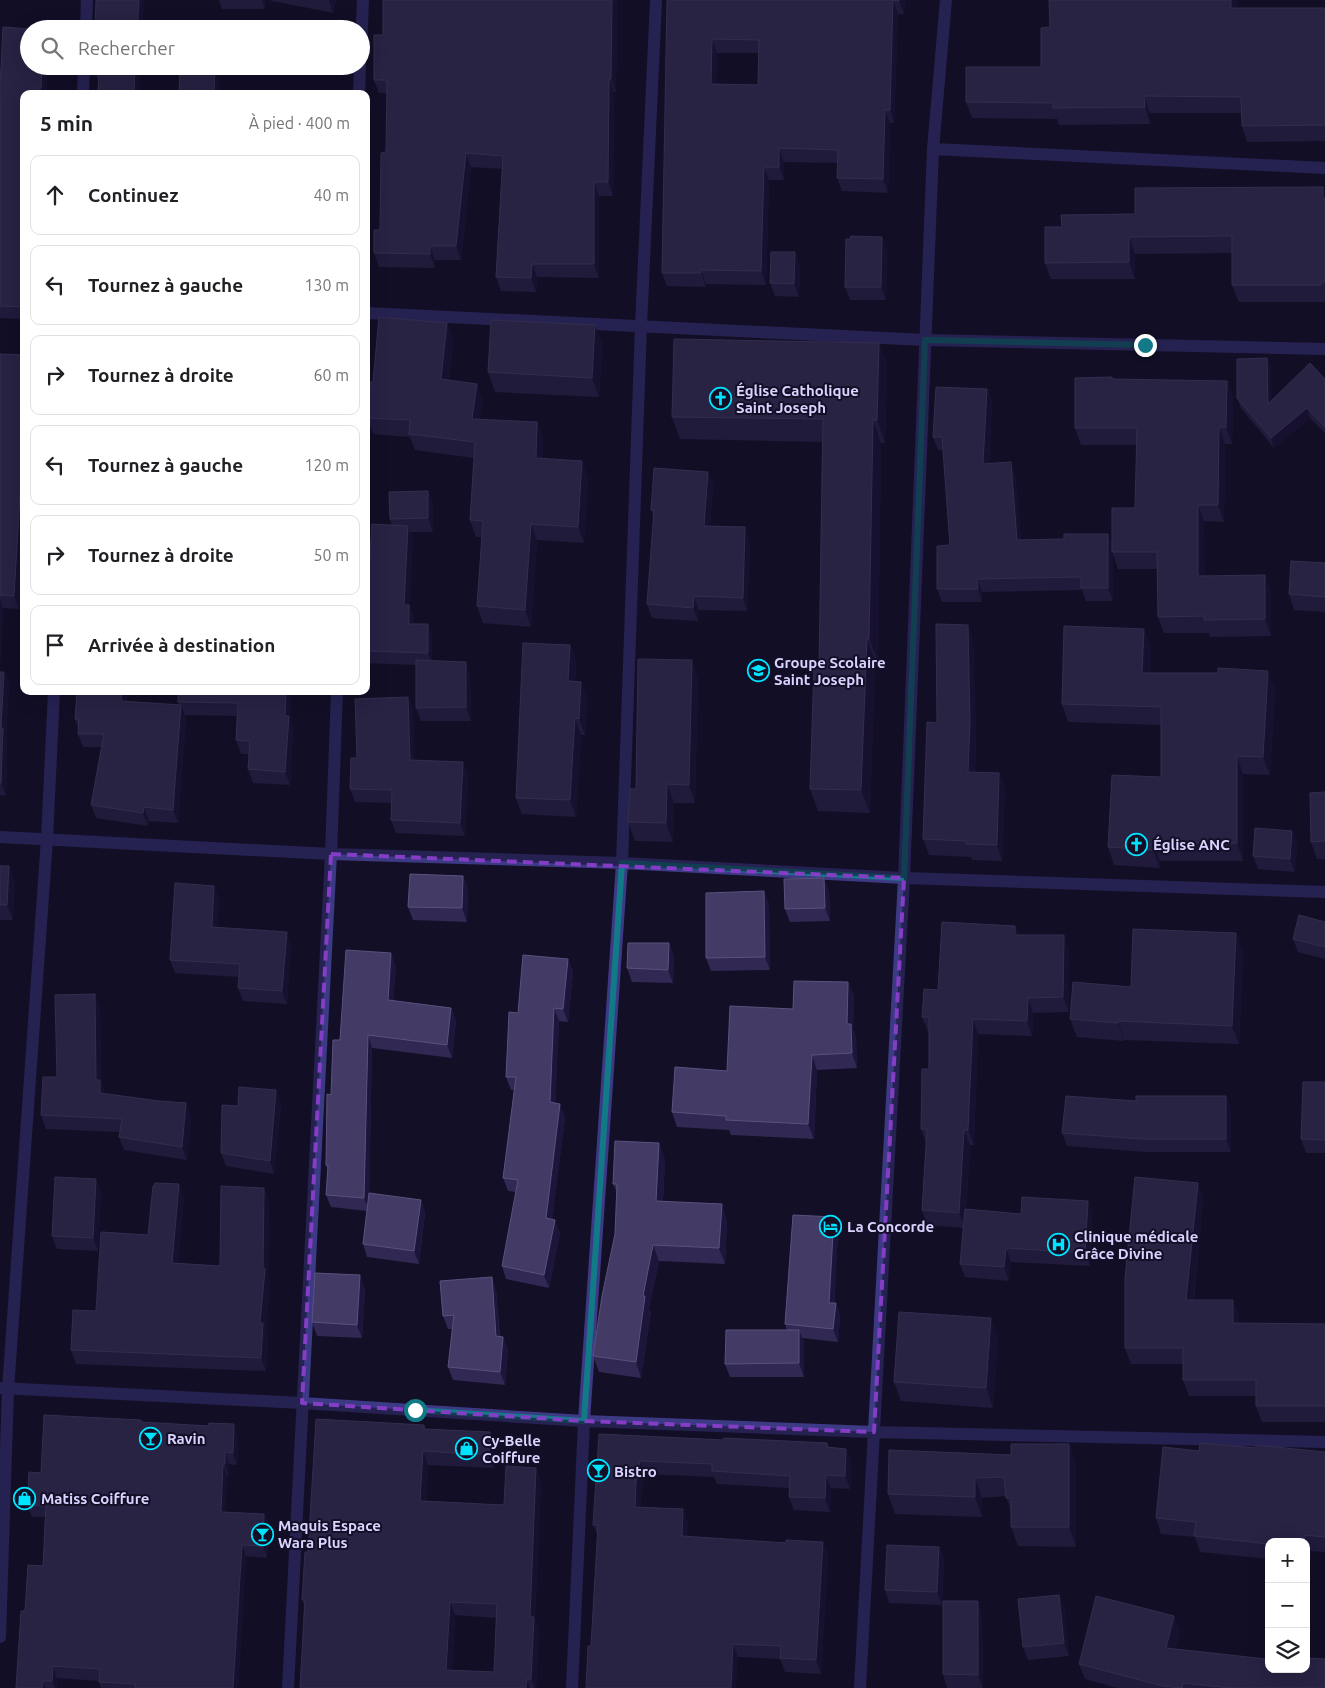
<!DOCTYPE html>
<html lang="fr">
<meta charset="utf-8">
<style>
:root{--surface:#fff;--page:#f2f2f2;--text:#202124;--muted:#757577;--line:#e0e0e0}
body{margin:0;font-family:Ubuntu,sans-serif;background:var(--page);color:var(--text)}
.controls{position:absolute;right:15px;bottom:15px;display:grid;overflow:hidden;border-radius:10px;box-shadow:0 5px 20px #0002}
.controls button{width:45px;height:45px;display:grid;place-items:center;padding:0;border:0;border-bottom:1px solid var(--line);background:var(--surface);color:var(--text);font:25px sans-serif}
.stop{position:absolute;width:15px;height:15px;margin:-11px;border:4px solid #127987;border-radius:50%;background:#fff}
.stop.end{background:#127987;border-color:#fff;box-shadow:0 1px 5px #0008}
.list{margin:0;padding:0;list-style:none}
h2{display:flex;justify-content:space-between;align-items:center;height:65px;margin:0;padding:0 20px;font-size:21px}
h2 small{font-size:16px;font-weight:400;color:var(--muted)}
.list li{display:grid;grid-template-columns:32px 1fr auto;gap:15px;align-items:center;box-sizing:border-box;height:80px;margin:0 10px 10px;padding:0 10px;border:1px solid var(--line);border-radius:10px}
.list b{display:block;font-size:19px;white-space:nowrap}
.list em{font-size:16px;font-style:normal;color:var(--muted)}
.icon{flex:none;width:28px;height:28px;fill:none;stroke:currentColor;stroke-width:2;stroke-linecap:round;stroke-linejoin:round}
.map{position:relative;flex:none;width:1325px;height:1688px;overflow:hidden}
.search{position:absolute;background:var(--surface);box-shadow:0 5px 20px #0002;left:20px;top:20px;width:350px;height:55px;display:flex;align-items:center;gap:12px;box-sizing:border-box;padding:0 18px;border-radius:28px;color:var(--muted);font-size:19px}
.panel{position:absolute;background:var(--surface);box-shadow:0 5px 20px #0002;left:20px;top:90px;width:350px;height:605px;border-radius:10px}
.map>svg:first-child{display:block}
.lines{fill:none;stroke-linecap:round;stroke-linejoin:round}
.minor{stroke:#3d3a85;stroke-width:12}
.wall{fill:#312854;fill-rule:evenodd}
.shaded-wall{fill:#1d163a}
.building{fill:#433a66;stroke:#5a527e;fill-rule:evenodd}
.route{stroke:#127987;stroke-width:6}
.marked{fill:none;stroke:#843dc5;stroke-width:4;stroke-dasharray:10 6;stroke-linejoin:round}
.labels{text-anchor:middle;dominant-baseline:central;stroke-width:4;stroke-linejoin:round;paint-order:stroke}
.poi-label{font-size:15px;font-weight:bold;fill:#d9d4ff;stroke:#130f26;text-anchor:start}
</style>
<div class="map">
<svg width="1325" height="1688" viewBox="0 0 1325 1688">
<rect width="100%" height="100%" fill="#130f26"/>
<g class="lines">
<path class="minor" d="M 86,29 L 87,0
M 361,49 L 363,0
M 83,94 L 84,66
M 359,94 L 360,66
M 933,149 L 1325,168
M 366,313 L 925,340 L 1325,349
M 0,837 L 331,854 L 622,863 L 904,878 L 1325,892
M 0,1388 L 302,1403 L 584,1421 L 874,1432 L 1325,1442
M 0,1637 L 8,1389 L 47,839 L 54,691
M 288,1688 L 331,854 L 337,691
M 572,1688 L 584,1421 L 622,863 L 641,326 L 656,0
M 860,1688 L 904,878 L 933,149 L 946,0"/>
</g>
<path class="wall" d="M 219,0 L 265,0 L 265,9 L 222,9 Z
M 268,0 L 336,0 L 333,13 Z
M 383,0 L 617,0 L 616,92 L 614,92 L 613,196 L 599,196 L 599,278 L 537,277 L 536,292 L 501,291 L 496,277 L 502,169 L 471,167 L 461,260 L 435,260 L 435,268 L 379,267 L 374,253 L 380,230 L 386,152 L 387,93 L 379,93 L 374,80 L 383,35 Z
M 667,0 L 905,0 L 904,14 L 898,14 L 894,123 L 890,123 L 888,193 L 842,191 L 837,178 L 838,163 L 784,162 L 784,180 L 769,180 L 766,285 L 706,284 L 706,287 L 667,286 L 662,273 ZM 717,53 L 758,53 L 758,85 L 716,84 Z
M 1237,0 L 1237,8 L 1325,8 L 1325,141 L 1247,142 L 1242,126 L 1242,113 L 1150,113 L 1150,124 L 1059,125 L 1057,119 L 972,118 L 966,102 L 1041,67 L 1050,27 Z
M 29,66 L 47,66 L 46,94 L 24,94 L 24,319 L 0,318 L 0,87 Z
M 141,66 L 98,80 L 93,67 Z
M 1323,187 L 1325,193 L 1325,302 L 1239,302 L 1232,285 L 1232,253 L 1135,254 L 1135,279 L 1051,279 L 1045,263 L 1062,227 L 1135,214 Z
M 887,251 L 886,300 L 850,300 L 845,287 Z
M 795,252 L 800,266 L 799,297 L 775,296 L 770,283 Z
M 595,325 L 602,345 L 599,397 L 495,392 L 488,372 Z
M 453,340 L 449,380 L 483,400 L 480,419 L 537,422 L 543,438 L 542,459 L 588,478 L 584,543 L 537,540 L 531,627 L 483,623 L 477,606 L 482,537 L 476,537 L 470,520 L 474,458 L 415,450 L 410,437 L 373,434 L 367,418 L 373,382 Z
M 879,343 L 887,365 L 885,443 L 881,443 L 878,661 L 875,661 L 870,813 L 818,811 L 810,789 L 819,667 L 822,442 L 680,439 L 672,417 Z
M 0,354 L 24,355 L 24,520 L 19,609 L 3,608 L 0,665 Z
M 1267,358 L 1271,368 L 1271,400 L 1325,379 L 1325,433 L 1310,418 L 1274,448 L 1241,408 L 1237,398 Z
M 1112,377 L 1113,379 L 1227,381 L 1233,398 L 1232,444 L 1225,444 L 1224,522 L 1204,521 L 1204,576 L 1271,592 L 1271,636 L 1210,637 L 1209,633 L 1164,633 L 1158,617 L 1157,569 L 1118,569 L 1113,554 L 1113,601 L 1086,601 L 1082,590 L 982,592 L 982,602 L 942,602 L 937,589 L 950,545 L 943,450 L 938,450 L 933,437 L 987,389 L 992,402 L 989,464 L 1015,475 L 1021,540 L 1112,546 L 1135,508 L 1137,445 L 1081,445 L 1075,428 Z
M 708,472 L 713,485 L 710,526 L 750,541 L 747,611 L 699,610 L 698,621 L 652,618 L 647,604 L 654,518 L 651,510 Z
M 428,491 L 433,504 L 433,532 L 410,532 L 413,539 L 409,605 L 414,617 L 414,624 L 428,624 L 432,637 L 432,661 L 470,675 L 471,721 L 421,721 L 416,708 L 416,665 L 366,663 L 366,603 L 367,603 L 392,525 L 390,519 Z
M 1325,563 L 1325,612 L 1294,610 L 1289,594 Z
M 968,625 L 973,641 L 976,740 L 975,772 L 999,773 L 1005,789 L 1002,861 L 972,860 L 971,857 L 929,855 L 923,839 Z
M 570,645 L 576,661 L 575,681 L 587,698 L 585,735 L 581,735 L 576,817 L 522,814 L 516,798 Z
M 1151,647 L 1150,673 L 1275,689 L 1270,775 L 1243,774 L 1243,861 L 1160,861 L 1160,868 L 1114,865 L 1108,847 L 1161,777 L 1161,725 L 1068,722 L 1062,704 Z
M 0,672 L 4,672 L 9,685 L 6,737 L 7,741 L 6,796 L 0,795 Z
M 698,678 L 695,803 L 674,803 L 673,842 L 635,841 L 628,822 L 636,789 Z
M 77,691 L 127,691 L 127,702 L 179,705 L 178,702 L 291,691 L 290,720 L 293,729 L 290,785 L 253,783 L 248,769 L 249,754 L 241,754 L 236,740 L 237,716 L 185,715 L 186,718 L 178,823 L 149,821 L 148,826 L 96,818 L 91,805 L 101,747 L 83,747 L 78,734 L 78,728 L 75,719 Z
M 408,697 L 413,710 L 414,760 L 463,762 L 468,775 L 465,836 L 396,833 L 391,820 L 392,803 L 355,802 L 350,789 L 357,758 Z
M 1325,792 L 1325,859 L 1317,859 L 1311,842 Z
M 1292,831 L 1297,844 L 1295,872 L 1258,869 L 1253,856 Z
M 0,866 L 9,866 L 14,882 L 13,920 L 0,920 Z
M 463,876 L 468,889 L 467,922 L 413,920 L 408,907 Z
M 764,891 L 769,905 L 770,970 L 711,971 L 706,958 Z
M 829,891 L 830,921 L 790,922 L 785,909 Z
M 219,899 L 217,927 L 291,945 L 287,1004 L 243,1001 L 238,988 L 239,977 L 175,973 L 170,960 Z
M 1325,922 L 1325,959 L 1298,952 L 1293,939 Z
M 1015,926 L 1019,935 L 1064,935 L 1069,950 L 1069,1012 L 1033,1013 L 1032,1036 L 978,1034 L 974,1145 L 970,1145 L 966,1209 L 1021,1214 L 1088,1201 L 1092,1214 L 1090,1266 L 1011,1262 L 1009,1281 L 965,1277 L 960,1264 L 964,1228 L 927,1225 L 922,1210 L 926,1143 L 921,1129 L 929,1069 L 929,1032 L 928,1032 L 922,1017 L 938,990 Z
M 669,943 L 674,957 L 673,983 L 632,982 L 627,968 Z
M 1243,952 L 1239,1044 L 1124,1040 L 1124,1041 L 1077,1037 L 1070,1019 Z
M 568,959 L 573,972 L 568,1022 L 559,1021 L 555,1103 L 565,1117 L 552,1219 L 560,1233 L 549,1288 L 506,1279 L 502,1266 L 516,1192 L 508,1191 L 503,1178 L 514,1090 L 511,1090 L 506,1077 L 518,1013 Z
M 396,966 L 393,1001 L 451,1008 L 456,1021 L 452,1058 L 372,1048 L 369,1193 L 421,1200 L 425,1213 L 419,1264 L 367,1257 L 363,1244 L 367,1211 L 331,1207 L 326,1195 L 328,1172 L 326,1165 L 331,1095 L 340,1040 Z
M 848,982 L 854,997 L 853,1029 L 856,1039 L 857,1068 L 817,1070 L 814,1139 L 731,1135 L 729,1130 L 677,1127 L 672,1112 L 727,1071 L 793,1009 Z
M 100,1007 L 101,1081 L 105,1094 L 191,1116 L 187,1160 L 124,1150 L 119,1137 L 120,1132 L 46,1129 L 41,1115 L 57,1077 Z
M 1325,1082 L 1325,1153 L 1306,1153 L 1301,1139 Z
M 276,1090 L 281,1104 L 274,1174 L 226,1166 L 221,1153 L 238,1106 Z
M 1226,1096 L 1231,1109 L 1231,1152 L 1147,1152 L 1067,1146 L 1062,1133 L 1136,1101 Z
M 665,1159 L 663,1201 L 727,1220 L 725,1264 L 659,1261 L 649,1308 L 651,1312 L 641,1378 L 599,1372 L 593,1356 L 615,1234 L 617,1193 L 613,1184 Z
M 96,1179 L 101,1193 L 98,1251 L 57,1249 L 52,1236 Z
M 1198,1183 L 1203,1199 L 1194,1300 L 1233,1300 L 1239,1316 L 1239,1323 L 1325,1324 L 1325,1422 L 1262,1422 L 1256,1406 L 1256,1396 L 1189,1396 L 1183,1380 L 1183,1364 L 1131,1364 L 1125,1348 Z
M 184,1197 L 178,1264 L 220,1266 L 269,1201 L 268,1277 L 270,1282 L 266,1331 L 268,1336 L 266,1371 L 76,1364 L 71,1350 L 148,1235 Z
M 834,1217 L 838,1231 L 834,1303 L 836,1303 L 840,1317 L 838,1342 L 802,1338 L 804,1343 L 804,1377 L 730,1377 L 725,1364 L 787,1330 L 785,1324 Z
M 365,1289 L 362,1338 L 317,1336 L 312,1322 Z
M 496,1290 L 500,1336 L 503,1337 L 508,1350 L 505,1385 L 453,1380 L 448,1367 L 452,1329 L 448,1329 L 443,1316 Z
M 998,1338 L 993,1408 L 901,1401 L 894,1382 Z
M 142,1422 L 238,1436 L 237,1465 L 229,1464 L 229,1476 L 227,1475 L 225,1512 L 264,1514 L 269,1526 L 267,1558 L 246,1556 L 238,1688 L 101,1688 L 99,1681 L 57,1678 L 57,1688 L 16,1688 L 25,1611 L 43,1566 L 45,1517 L 32,1517 L 27,1505 L 41,1473 Z
M 424,1425 L 426,1429 L 490,1432 L 495,1446 L 494,1468 L 428,1465 L 426,1501 L 504,1505 L 541,1481 L 535,1619 L 539,1631 L 536,1688 L 300,1688 L 304,1605 L 302,1600 L 308,1552 ZM 455,1615 L 496,1618 L 494,1672 L 452,1670 Z
M 599,1434 L 723,1440 L 827,1443 L 829,1447 L 846,1449 L 851,1462 L 850,1489 L 831,1488 L 830,1512 L 794,1510 L 789,1497 L 789,1488 L 717,1484 L 714,1477 L 645,1474 L 641,1495 L 640,1507 L 688,1523 L 687,1537 L 828,1555 L 821,1674 L 785,1672 L 780,1659 L 738,1657 L 591,1646 L 598,1536 L 593,1525 Z
M 1256,1448 L 1325,1452 L 1325,1552 L 1311,1551 L 1306,1542 L 1269,1542 L 1269,1559 L 1200,1552 L 1195,1537 L 1161,1534 L 1156,1518 L 1199,1451 Z
M 889,1450 L 1076,1464 L 1076,1547 L 1018,1546 L 1011,1527 L 1011,1512 L 1006,1496 L 982,1498 L 982,1517 L 895,1514 L 888,1494 Z
M 939,1547 L 944,1560 L 942,1605 L 889,1603 L 885,1590 Z
M 1059,1595 L 1064,1608 L 1069,1656 L 1028,1660 L 1023,1647 Z
M 982,1615 L 983,1688 L 947,1688 L 943,1674 Z
M 1174,1616 L 1180,1632 L 1175,1649 L 1266,1659 L 1325,1688 L 1117,1688 L 1085,1679 L 1079,1664 Z"/>
<path class="shaded-wall" d="M 139,0 L 144,0 L 143,29 L 137,29 Z
M 262,0 L 265,0 L 265,9 Z
M 329,0 L 336,0 L 333,13 Z
M 612,0 L 617,0 L 616,92 L 611,79 Z
M 893,0 L 898,14 L 894,123 L 890,110 Z
M 899,0 L 905,0 L 904,14 L 899,1 Z
M 1231,0 L 1237,0 L 1237,24 L 1231,8 Z
M 712,39 L 717,53 L 716,98 L 711,84 Z
M 42,66 L 47,66 L 46,94 L 44,94 L 41,88 Z
M 135,66 L 141,66 L 139,94 L 134,94 Z
M 215,66 L 220,66 L 219,94 L 214,94 Z
M 609,79 L 614,92 L 613,196 L 608,182 Z
M 1144,96 L 1150,113 L 1150,124 L 1145,107 Z
M 885,110 L 890,123 L 888,193 L 883,179 Z
M 779,148 L 784,162 L 784,180 L 779,167 Z
M 466,153 L 471,167 L 461,260 L 456,246 Z
M 764,167 L 769,180 L 766,285 L 761,271 Z
M 594,182 L 599,196 L 599,278 L 594,264 Z
M 1323,187 L 1325,193 L 1325,204 L 1323,198 Z
M 882,237 L 887,251 L 886,300 L 881,287 Z
M 1129,237 L 1135,254 L 1135,279 L 1129,262 Z
M 430,246 L 435,260 L 435,268 L 430,254 Z
M 795,252 L 800,266 L 799,297 L 794,284 Z
M 532,264 L 537,277 L 536,292 L 531,278 Z
M 701,270 L 706,284 L 706,287 L 701,273 Z
M 447,323 L 453,340 L 447,396 L 441,379 Z
M 595,325 L 602,345 L 599,397 L 592,378 Z
M 879,343 L 887,365 L 885,443 L 877,420 Z
M 1267,358 L 1271,368 L 1272,414 L 1268,404 Z
M 1227,381 L 1233,398 L 1232,444 L 1226,427 Z
M 477,384 L 483,400 L 478,435 L 472,419 Z
M 987,389 L 992,402 L 988,478 L 983,464 Z
M 1307,408 L 1310,418 L 1274,448 L 1271,438 Z
M 24,414 L 24,520 L 19,609 L 14,596 Z
M 873,420 L 881,443 L 878,661 L 869,639 Z
M 537,422 L 543,438 L 542,475 L 536,458 Z
M 1219,427 L 1225,444 L 1224,522 L 1218,505 Z
M 582,461 L 588,478 L 584,543 L 578,527 Z
M 1011,462 L 1015,475 L 1022,553 L 1017,540 Z
M 708,472 L 713,485 L 709,539 L 704,526 Z
M 428,491 L 433,504 L 433,532 L 428,518 Z
M 1198,505 L 1204,521 L 1205,593 L 1198,576 Z
M 531,524 L 537,540 L 531,627 L 525,610 Z
M 408,526 L 413,539 L 409,617 L 404,605 Z
M 745,527 L 750,541 L 747,611 L 743,598 Z
M 1108,534 L 1113,547 L 1113,601 L 1108,588 Z
M 1265,575 L 1271,592 L 1271,636 L 1265,619 Z
M 977,579 L 982,592 L 982,602 L 978,589 Z
M 694,596 L 699,610 L 698,621 L 693,608 Z
M 0,599 L 3,608 L 0,665 Z
M 409,605 L 414,617 L 413,636 L 409,624 Z
M 428,624 L 432,637 L 432,665 L 428,653 Z
M 968,625 L 973,641 L 976,740 L 974,788 L 968,772 Z
M 1144,629 L 1151,647 L 1149,691 L 1142,673 Z
M 867,639 L 875,661 L 870,813 L 861,790 Z
M 570,645 L 576,661 L 574,697 L 568,681 Z
M 692,660 L 698,678 L 695,803 L 689,785 Z
M 466,662 L 470,675 L 471,721 L 466,707 Z
M 1268,671 L 1275,689 L 1270,775 L 1263,757 Z
M 4,672 L 9,685 L 6,737 L 7,741 L 6,796 L 1,783 L 1,728 Z
M 581,682 L 587,698 L 585,735 L 579,719 Z
M 122,691 L 127,691 L 126,714 L 121,701 Z
M 286,691 L 291,691 L 290,720 L 293,729 L 290,785 L 285,772 L 285,716 Z
M 408,697 L 413,710 L 415,773 L 410,760 Z
M 181,705 L 186,718 L 178,823 L 173,810 Z
M 575,718 L 581,735 L 576,817 L 570,800 Z
M 1237,756 L 1243,774 L 1243,861 L 1237,843 Z
M 463,762 L 468,775 L 465,836 L 460,823 Z
M 999,773 L 1005,789 L 1002,861 L 997,845 Z
M 667,784 L 674,803 L 673,842 L 666,823 Z
M 144,807 L 149,821 L 148,826 L 143,813 Z
M 1292,831 L 1297,844 L 1295,872 L 1290,859 Z
M 1154,843 L 1160,861 L 1160,868 L 1153,850 Z
M 9,866 L 14,882 L 13,920 L 7,905 Z
M 463,876 L 468,889 L 467,922 L 462,908 Z
M 824,878 L 829,891 L 830,921 L 825,908 Z
M 214,886 L 219,899 L 216,940 L 212,927 Z
M 764,891 L 769,905 L 770,970 L 765,957 Z
M 1015,926 L 1021,941 L 1015,935 Z
M 287,932 L 291,945 L 287,1004 L 282,991 Z
M 1236,933 L 1243,952 L 1239,1044 L 1232,1026 Z
M 1064,935 L 1069,950 L 1069,1012 L 1063,997 Z
M 669,943 L 674,957 L 673,983 L 668,970 Z
M 391,953 L 396,966 L 392,1013 L 388,1000 Z
M 568,959 L 573,972 L 568,1022 L 563,1009 Z
M 848,982 L 854,997 L 853,1029 L 856,1039 L 857,1068 L 852,1053 L 847,1024 Z
M 95,994 L 100,1007 L 101,1081 L 105,1093 L 105,1106 L 96,1080 Z
M 1028,998 L 1033,1013 L 1032,1036 L 1027,1021 Z
M 451,1008 L 456,1021 L 452,1058 L 447,1045 Z
M 554,1008 L 559,1021 L 555,1116 L 550,1102 Z
M 973,1019 L 978,1034 L 974,1145 L 968,1130 Z
M 1118,1021 L 1124,1040 L 1124,1041 L 1118,1023 Z
M 368,1035 L 372,1048 L 369,1211 L 364,1198 Z
M 812,1055 L 817,1070 L 814,1139 L 808,1124 Z
M 276,1090 L 281,1104 L 274,1174 L 270,1161 Z
M 1226,1096 L 1231,1109 L 1231,1152 L 1226,1139 Z
M 186,1103 L 191,1116 L 187,1160 L 182,1147 Z
M 560,1104 L 565,1117 L 551,1231 L 546,1218 Z
M 964,1130 L 970,1145 L 965,1228 L 959,1213 Z
M 659,1143 L 665,1159 L 662,1217 L 656,1201 Z
M 96,1179 L 101,1193 L 98,1251 L 93,1238 Z
M 1198,1183 L 1203,1199 L 1192,1316 L 1186,1300 Z
M 179,1184 L 184,1197 L 177,1276 L 172,1263 Z
M 264,1188 L 269,1201 L 268,1277 L 270,1282 L 266,1331 L 268,1336 L 266,1371 L 261,1358 L 260,1323 L 263,1269 Z
M 421,1200 L 425,1213 L 419,1264 L 414,1251 Z
M 1088,1201 L 1092,1214 L 1090,1266 L 1085,1253 Z
M 722,1204 L 727,1220 L 725,1264 L 719,1248 Z
M 834,1217 L 838,1231 L 834,1316 L 829,1303 Z
M 555,1220 L 560,1233 L 549,1288 L 544,1275 Z
M 653,1245 L 659,1261 L 649,1308 L 651,1312 L 641,1378 L 636,1362 L 643,1296 Z
M 1006,1248 L 1011,1262 L 1009,1281 L 1004,1267 Z
M 360,1275 L 365,1289 L 362,1338 L 357,1325 Z
M 492,1277 L 496,1290 L 500,1349 L 496,1336 Z
M 1233,1300 L 1239,1316 L 1239,1339 L 1233,1323 Z
M 836,1303 L 840,1317 L 838,1342 L 833,1329 Z
M 991,1318 L 998,1338 L 993,1408 L 986,1388 Z
M 799,1330 L 804,1343 L 804,1377 L 799,1363 Z
M 503,1337 L 508,1350 L 505,1385 L 500,1372 Z
M 234,1424 L 238,1436 L 237,1465 L 233,1453 Z
M 490,1432 L 495,1446 L 494,1468 L 489,1455 Z
M 1069,1444 L 1076,1464 L 1076,1547 L 1069,1527 Z
M 846,1449 L 851,1462 L 850,1489 L 845,1476 Z
M 423,1451 L 428,1465 L 425,1514 L 420,1501 Z
M 225,1452 L 229,1464 L 229,1476 L 225,1464 Z
M 640,1461 L 645,1474 L 641,1495 L 639,1520 L 635,1507 L 636,1482 Z
M 223,1464 L 227,1475 L 225,1524 L 221,1512 Z
M 536,1468 L 541,1481 L 535,1619 L 539,1631 L 536,1688 L 535,1688 L 531,1679 L 530,1617 Z
M 826,1475 L 831,1488 L 830,1512 L 825,1498 Z
M 975,1478 L 982,1498 L 982,1517 L 975,1497 Z
M 683,1509 L 688,1523 L 687,1549 L 682,1536 Z
M 264,1514 L 269,1526 L 267,1558 L 263,1546 Z
M 1305,1535 L 1311,1551 L 1306,1596 L 1306,1542 L 1305,1542 Z
M 823,1542 L 828,1555 L 821,1674 L 816,1660 Z
M 242,1545 L 246,1556 L 238,1688 L 233,1688 Z
M 939,1547 L 944,1560 L 942,1605 L 937,1592 Z
M 1059,1595 L 1064,1608 L 1069,1656 L 1064,1643 Z
M 978,1601 L 982,1615 L 983,1688 L 978,1675 Z
M 450,1602 L 455,1615 L 451,1684 L 446,1670 Z
M 1174,1616 L 1180,1632 L 1172,1664 L 1166,1648 Z
M 733,1644 L 738,1657 L 736,1688 L 731,1688 Z
M 53,1666 L 57,1678 L 57,1688 L 55,1688 L 52,1681 Z
M 527,1679 L 530,1688 L 526,1688 Z
M 43,1681 L 45,1688 L 42,1688 Z"/>
<path class="building" d="M 96,0 L 139,0 L 137,29 L 95,29 Z
M 383,0 L 612,0 L 611,79 L 609,79 L 608,182 L 594,182 L 594,264 L 532,264 L 531,278 L 496,277 L 503,156 L 466,153 L 456,246 L 430,246 L 430,254 L 374,253 L 374,230 L 380,230 L 381,153 L 386,152 L 387,80 L 374,80 L 374,35 L 383,35 Z
M 667,0 L 899,0 L 899,1 L 893,0 L 890,110 L 885,110 L 883,179 L 837,178 L 838,150 L 779,148 L 779,167 L 764,167 L 761,271 L 701,270 L 701,273 L 662,273 ZM 712,39 L 759,40 L 758,85 L 711,84 Z
M 1049,0 L 1231,0 L 1231,8 L 1325,8 L 1325,125 L 1242,126 L 1241,97 L 1144,96 L 1145,107 L 1053,108 L 1053,103 L 966,102 L 966,67 L 1041,67 L 1041,28 L 1050,27 Z
M 182,24 L 216,25 L 216,29 L 182,29 Z
M 3,27 L 30,29 L 29,29 L 29,66 L 42,66 L 41,88 L 38,88 L 38,94 L 24,94 L 24,307 L 0,306 L 0,87 Z
M 93,66 L 135,66 L 134,94 L 98,94 L 99,67 L 93,67 Z
M 180,66 L 215,66 L 214,94 L 179,94 Z
M 1323,187 L 1323,198 L 1325,198 L 1325,282 L 1321,282 L 1321,285 L 1232,285 L 1232,236 L 1129,237 L 1129,262 L 1045,263 L 1045,227 L 1062,227 L 1061,215 L 1135,214 L 1135,188 Z
M 851,236 L 882,237 L 881,287 L 845,287 L 846,239 L 850,239 Z
M 771,252 L 795,252 L 794,284 L 770,283 Z
M 379,317 L 447,323 L 441,379 L 477,384 L 472,419 L 537,422 L 536,458 L 582,461 L 578,527 L 531,524 L 525,610 L 477,606 L 483,521 L 470,520 L 475,442 L 409,434 L 410,420 L 367,418 L 370,382 L 373,382 Z
M 491,320 L 595,325 L 592,378 L 488,372 Z
M 674,339 L 879,343 L 877,420 L 873,420 L 869,639 L 867,639 L 861,790 L 810,789 L 814,667 L 819,667 L 823,419 L 672,417 Z
M 0,354 L 24,355 L 24,414 L 23,444 L 14,596 L 0,595 Z
M 1267,358 L 1268,404 L 1310,363 L 1325,379 L 1325,427 L 1307,408 L 1271,438 L 1237,398 L 1237,359 Z
M 1112,377 L 1112,379 L 1227,381 L 1226,427 L 1219,427 L 1218,505 L 1198,505 L 1198,576 L 1265,575 L 1265,619 L 1204,620 L 1204,616 L 1158,617 L 1157,552 L 1112,552 L 1112,508 L 1135,508 L 1137,428 L 1075,428 L 1075,378 Z
M 936,387 L 987,389 L 983,464 L 1011,462 L 1017,540 L 1064,539 L 1064,534 L 1108,534 L 1108,588 L 1081,588 L 1081,577 L 977,579 L 978,589 L 937,589 L 937,546 L 950,545 L 942,437 L 933,437 Z
M 654,468 L 708,472 L 704,526 L 745,527 L 743,598 L 694,596 L 693,608 L 647,604 L 654,510 L 651,510 Z
M 428,491 L 428,518 L 390,519 L 389,492 Z
M 372,524 L 408,526 L 404,605 L 409,605 L 409,624 L 428,624 L 428,653 L 366,651 L 366,603 L 367,603 Z
M 1291,561 L 1325,563 L 1325,597 L 1289,594 Z
M 936,624 L 968,625 L 970,724 L 968,772 L 999,773 L 997,845 L 966,844 L 966,841 L 923,839 L 927,722 L 937,723 Z
M 1064,626 L 1144,629 L 1142,673 L 1218,673 L 1218,668 L 1268,671 L 1263,757 L 1237,756 L 1237,843 L 1154,843 L 1153,850 L 1108,847 L 1112,775 L 1161,777 L 1161,707 L 1062,704 Z
M 523,643 L 570,645 L 568,681 L 581,682 L 579,719 L 575,718 L 570,800 L 516,798 Z
M 638,659 L 692,660 L 689,785 L 667,784 L 666,823 L 628,822 L 630,789 L 636,789 Z
M 416,660 L 466,662 L 466,707 L 416,708 Z
M 0,672 L 4,672 L 1,728 L 3,728 L 1,783 L 0,783 Z
M 77,691 L 122,691 L 121,701 L 181,705 L 173,810 L 144,807 L 143,813 L 91,805 L 104,734 L 78,734 L 79,719 L 75,719 Z
M 178,691 L 286,691 L 285,716 L 289,716 L 285,772 L 248,769 L 250,741 L 236,740 L 238,703 L 178,702 Z
M 408,697 L 410,760 L 463,762 L 460,823 L 391,820 L 392,790 L 350,789 L 351,758 L 357,758 L 355,699 Z
M 1325,792 L 1325,841 L 1311,842 L 1310,793 Z
M 1255,828 L 1292,831 L 1290,859 L 1253,856 Z
M 0,866 L 9,866 L 7,905 L 0,905 Z
M 410,874 L 463,876 L 462,908 L 408,907 Z
M 824,878 L 825,908 L 785,909 L 784,879 Z
M 175,883 L 214,886 L 212,927 L 287,932 L 282,991 L 238,988 L 240,964 L 170,960 Z
M 764,891 L 765,957 L 706,958 L 706,893 Z
M 1299,915 L 1325,922 L 1325,947 L 1293,939 Z
M 942,922 L 1015,926 L 1015,935 L 1064,935 L 1063,997 L 1028,998 L 1027,1021 L 973,1019 L 968,1130 L 964,1130 L 959,1213 L 922,1210 L 927,1129 L 921,1129 L 922,1069 L 929,1069 L 929,1017 L 922,1017 L 924,989 L 938,990 Z
M 1133,929 L 1236,933 L 1232,1026 L 1118,1021 L 1118,1023 L 1070,1019 L 1073,982 L 1131,987 Z
M 628,943 L 669,943 L 668,970 L 627,968 Z
M 346,950 L 391,953 L 388,1000 L 451,1008 L 447,1045 L 368,1035 L 364,1198 L 326,1195 L 328,1166 L 326,1165 L 327,1094 L 331,1095 L 333,1040 L 340,1040 Z
M 523,955 L 568,959 L 563,1009 L 554,1008 L 550,1102 L 560,1104 L 546,1218 L 555,1220 L 544,1275 L 502,1266 L 518,1180 L 503,1178 L 516,1077 L 506,1077 L 509,1012 L 518,1013 Z
M 794,981 L 848,982 L 847,1024 L 851,1024 L 852,1053 L 812,1055 L 808,1124 L 726,1120 L 726,1116 L 672,1112 L 675,1067 L 727,1071 L 730,1006 L 793,1009 Z
M 95,994 L 96,1080 L 100,1080 L 100,1093 L 159,1101 L 186,1103 L 182,1147 L 119,1137 L 122,1119 L 41,1115 L 43,1077 L 57,1077 L 55,995 Z
M 1303,1082 L 1325,1082 L 1325,1140 L 1301,1139 Z
M 239,1087 L 276,1090 L 270,1161 L 221,1153 L 222,1105 L 238,1106 Z
M 1066,1096 L 1136,1101 L 1136,1096 L 1226,1096 L 1226,1139 L 1142,1139 L 1062,1133 Z
M 615,1141 L 659,1143 L 656,1201 L 722,1204 L 719,1248 L 653,1245 L 643,1296 L 645,1296 L 636,1362 L 593,1356 L 602,1296 L 615,1234 L 617,1184 L 613,1184 Z
M 55,1177 L 96,1179 L 93,1238 L 52,1236 Z
M 1135,1177 L 1198,1183 L 1186,1300 L 1233,1300 L 1233,1323 L 1325,1324 L 1325,1406 L 1256,1406 L 1256,1380 L 1183,1380 L 1183,1348 L 1125,1348 L 1125,1278 Z
M 155,1183 L 179,1184 L 172,1263 L 220,1266 L 221,1186 L 264,1188 L 263,1269 L 265,1269 L 260,1323 L 263,1323 L 261,1358 L 71,1350 L 73,1310 L 96,1311 L 101,1232 L 148,1235 L 153,1186 L 154,1186 Z
M 369,1193 L 421,1200 L 414,1251 L 363,1244 Z
M 1022,1197 L 1088,1201 L 1085,1253 L 1006,1248 L 1004,1267 L 960,1264 L 965,1209 L 1021,1214 Z
M 793,1215 L 834,1217 L 829,1303 L 836,1303 L 833,1329 L 785,1324 Z
M 315,1273 L 360,1275 L 357,1325 L 312,1322 Z
M 492,1277 L 496,1336 L 503,1337 L 500,1372 L 448,1367 L 454,1315 L 443,1316 L 440,1281 Z
M 899,1312 L 991,1318 L 986,1388 L 894,1382 Z
M 726,1330 L 799,1330 L 799,1363 L 725,1364 Z
M 44,1415 L 141,1420 L 141,1422 L 208,1426 L 209,1423 L 234,1424 L 233,1453 L 225,1452 L 225,1464 L 223,1464 L 221,1512 L 264,1514 L 263,1546 L 242,1545 L 233,1688 L 135,1688 L 135,1684 L 99,1682 L 100,1669 L 53,1666 L 52,1681 L 43,1681 L 42,1688 L 16,1688 L 21,1611 L 25,1611 L 28,1565 L 43,1566 L 46,1506 L 27,1505 L 29,1472 L 41,1473 Z
M 316,1419 L 424,1425 L 424,1429 L 490,1432 L 489,1455 L 423,1451 L 420,1501 L 504,1505 L 506,1466 L 536,1468 L 530,1617 L 534,1617 L 531,1679 L 527,1679 L 526,1688 L 300,1688 L 305,1600 L 302,1600 L 305,1552 L 308,1552 ZM 450,1602 L 497,1604 L 494,1672 L 446,1670 Z
M 599,1434 L 723,1440 L 724,1438 L 827,1443 L 827,1447 L 846,1449 L 845,1476 L 826,1475 L 825,1498 L 789,1497 L 790,1476 L 712,1471 L 712,1464 L 640,1461 L 636,1482 L 635,1507 L 683,1509 L 682,1536 L 786,1543 L 786,1540 L 823,1542 L 816,1660 L 780,1658 L 781,1646 L 733,1644 L 731,1688 L 586,1688 L 588,1646 L 591,1646 L 598,1525 L 593,1525 Z
M 1200,1443 L 1256,1448 L 1256,1445 L 1325,1452 L 1325,1537 L 1305,1535 L 1305,1542 L 1269,1542 L 1269,1544 L 1194,1536 L 1196,1522 L 1156,1518 L 1163,1447 L 1199,1451 Z
M 1011,1444 L 1069,1444 L 1069,1527 L 1011,1527 L 1011,1498 L 1006,1498 L 1004,1477 L 975,1478 L 975,1497 L 888,1494 L 889,1450 L 1011,1455 Z
M 887,1545 L 939,1547 L 937,1592 L 885,1590 Z
M 1059,1595 L 1064,1643 L 1023,1647 L 1018,1599 Z
M 1096,1596 L 1174,1616 L 1166,1648 L 1266,1659 L 1269,1633 L 1269,1669 L 1306,1669 L 1306,1658 L 1325,1659 L 1325,1688 L 1230,1688 L 1183,1683 L 1182,1688 L 1163,1686 L 1079,1664 Z
M 943,1601 L 978,1601 L 978,1675 L 943,1674 Z"/>
<g class="lines">
<path class="route" d="M 415,1410 L 584,1421 L 622,863 L 904,878 L 925,340 L 1145,345"/>
</g>
<path d="M0 0H1325V1688H0ZM 331,854 L 904,878 L 874,1432 L 584,1421 L 302,1403 Z" fill="#130f26" fill-opacity=".55" fill-rule="evenodd"/>
<path class="marked" d="M 331,854 L 904,878 L 874,1432 L 584,1421 L 302,1403 Z"/>
<defs>
<symbol id="church-ring" viewBox="-11 -11 22 22"><circle r="9.5" fill="#130f26" stroke="#00e5ff" stroke-width="1.5"/><path d="M-1.2-6h2.4v3.5h3.3v2.4h-3.3V6h-2.4V-.1h-3.3v-2.4h3.3Z" fill="#00e5ff"/></symbol>
<symbol id="school-ring" viewBox="-11 -11 22 22"><circle r="9.5" fill="#130f26" stroke="#00e5ff" stroke-width="1.5"/><path d="M0-5L7-2L0 1L-7-2ZM-4 1L0 2.5L4 1V4Q0 6-4 4Z" fill="#00e5ff"/></symbol>
<symbol id="hotel-ring" viewBox="-11 -11 22 22"><circle r="9.5" fill="#130f26" stroke="#00e5ff" stroke-width="1.5"/><path d="M-6-4.5h1.5V1H6V5H4.5V3h-9V5H-6ZM-4 0a1.8 1.8 0 1 1 3.6 0ZM.5 0V-2.5h3Q6-2.5 6 0Z" fill="#00e5ff"/></symbol>
<symbol id="hospital-ring" viewBox="-11 -11 22 22"><circle r="9.5" fill="#130f26" stroke="#00e5ff" stroke-width="1.5"/><path d="M-5-5h3v3.5h4V-5h3V5h-3V1.5h-4V5h-3Z" fill="#00e5ff"/></symbol>
<symbol id="bar-ring" viewBox="-11 -11 22 22"><circle r="9.5" fill="#130f26" stroke="#00e5ff" stroke-width="1.5"/><path d="M-6-5H6L.8 .8V4.5H3.5V6h-7V4.5H-.8V.8Z" fill="#00e5ff"/></symbol>
<symbol id="shop-ring" viewBox="-11 -11 22 22"><circle r="9.5" fill="#130f26" stroke="#00e5ff" stroke-width="1.5"/><path d="M-5-2.5h2.3a2.7 3.5 0 0 1 5.4 0H5L5.5 6h-11ZM-1.5-2.5h3a1.5 2.3 0 0 0-3 0Z" fill="#00e5ff"/></symbol>
</defs>
<g fill-rule="evenodd">
<use href="#church-ring" x="708" y="386" width="25" height="25"/>
<use href="#school-ring" x="746" y="658" width="25" height="25"/>
<use href="#church-ring" x="1124" y="832" width="25" height="25"/>
<use href="#hotel-ring" x="818" y="1214" width="25" height="25"/>
<use href="#hospital-ring" x="1046" y="1232" width="25" height="25"/>
<use href="#bar-ring" x="138" y="1426" width="25" height="25"/>
<use href="#shop-ring" x="454" y="1436" width="25" height="25"/>
<use href="#bar-ring" x="586" y="1458" width="25" height="25"/>
<use href="#shop-ring" x="12" y="1486" width="25" height="25"/>
<use href="#bar-ring" x="250" y="1522" width="25" height="25"/>
</g>
<g class="labels">
<g class="poi-label">
<text x="736" y="390">Église Catholique<tspan x="736" dy="17">Saint Joseph</tspan></text>
<text x="774" y="662">Groupe Scolaire<tspan x="774" dy="17">Saint Joseph</tspan></text>
<text x="1153" y="844">Église ANC</text>
<text x="847" y="1226">La Concorde</text>
<text x="1074" y="1236">Clinique médicale<tspan x="1074" dy="17">Grâce Divine</tspan></text>
<text x="167" y="1438">Ravin</text>
<text x="482" y="1440">Cy-Belle<tspan x="482" dy="17">Coiffure</tspan></text>
<text x="614" y="1471">Bistro</text>
<text x="41" y="1498">Matiss Coiffure</text>
<text x="278" y="1525">Maquis Espace<tspan x="278" dy="17">Wara Plus</tspan></text>
</g>
</g>
</svg>
<div class="controls">
<button>+</button>
<button>−</button>
<button><svg class="icon" aria-label="layers" viewBox="0 0 24 24"><path d="M12 4l9 5-9 5-9-5zM3 14l9 5 9-5"/></svg></button>
</div>
<div class="stop" style="left:415px;top:1410px"></div>
<div class="stop end" style="left:1145px;top:345px"></div>
<div class="search"><svg class="icon" aria-label="search" viewBox="0 0 24 24"><circle cx="10" cy="10" r="6"/><path d="M15 15l6 6"/></svg>Rechercher</div>
<section class="panel">
<h2>5 min<small>À pied · 400 m</small></h2>
<ul class="list">
<li><svg class="icon" aria-label="ahead" viewBox="0 0 24 24"><path d="M12 20V5M6 11l6-6 6 6"/></svg><div><b>Continuez</b></div><em>40 m</em></li>
<li><svg class="icon" aria-label="left" viewBox="0 0 24 24"><path d="M17 20v-9H6M10 6l-5 5 5 5"/></svg><div><b>Tournez à gauche</b></div><em>130 m</em></li>
<li><svg class="icon" aria-label="right" viewBox="0 0 24 24"><path d="M7 20v-9h11M14 6l5 5-5 5"/></svg><div><b>Tournez à droite</b></div><em>60 m</em></li>
<li><svg class="icon" aria-label="left" viewBox="0 0 24 24"><path d="M17 20v-9H6M10 6l-5 5 5 5"/></svg><div><b>Tournez à gauche</b></div><em>120 m</em></li>
<li><svg class="icon" aria-label="right" viewBox="0 0 24 24"><path d="M7 20v-9h11M14 6l5 5-5 5"/></svg><div><b>Tournez à droite</b></div><em>50 m</em></li>
<li><svg class="icon" aria-label="arrive" viewBox="0 0 24 24"><path d="M6 21V4h12l-3 4 3 4H6"/></svg><div><b>Arrivée à destination</b></div></li>
</ul>
</section>
</div>
